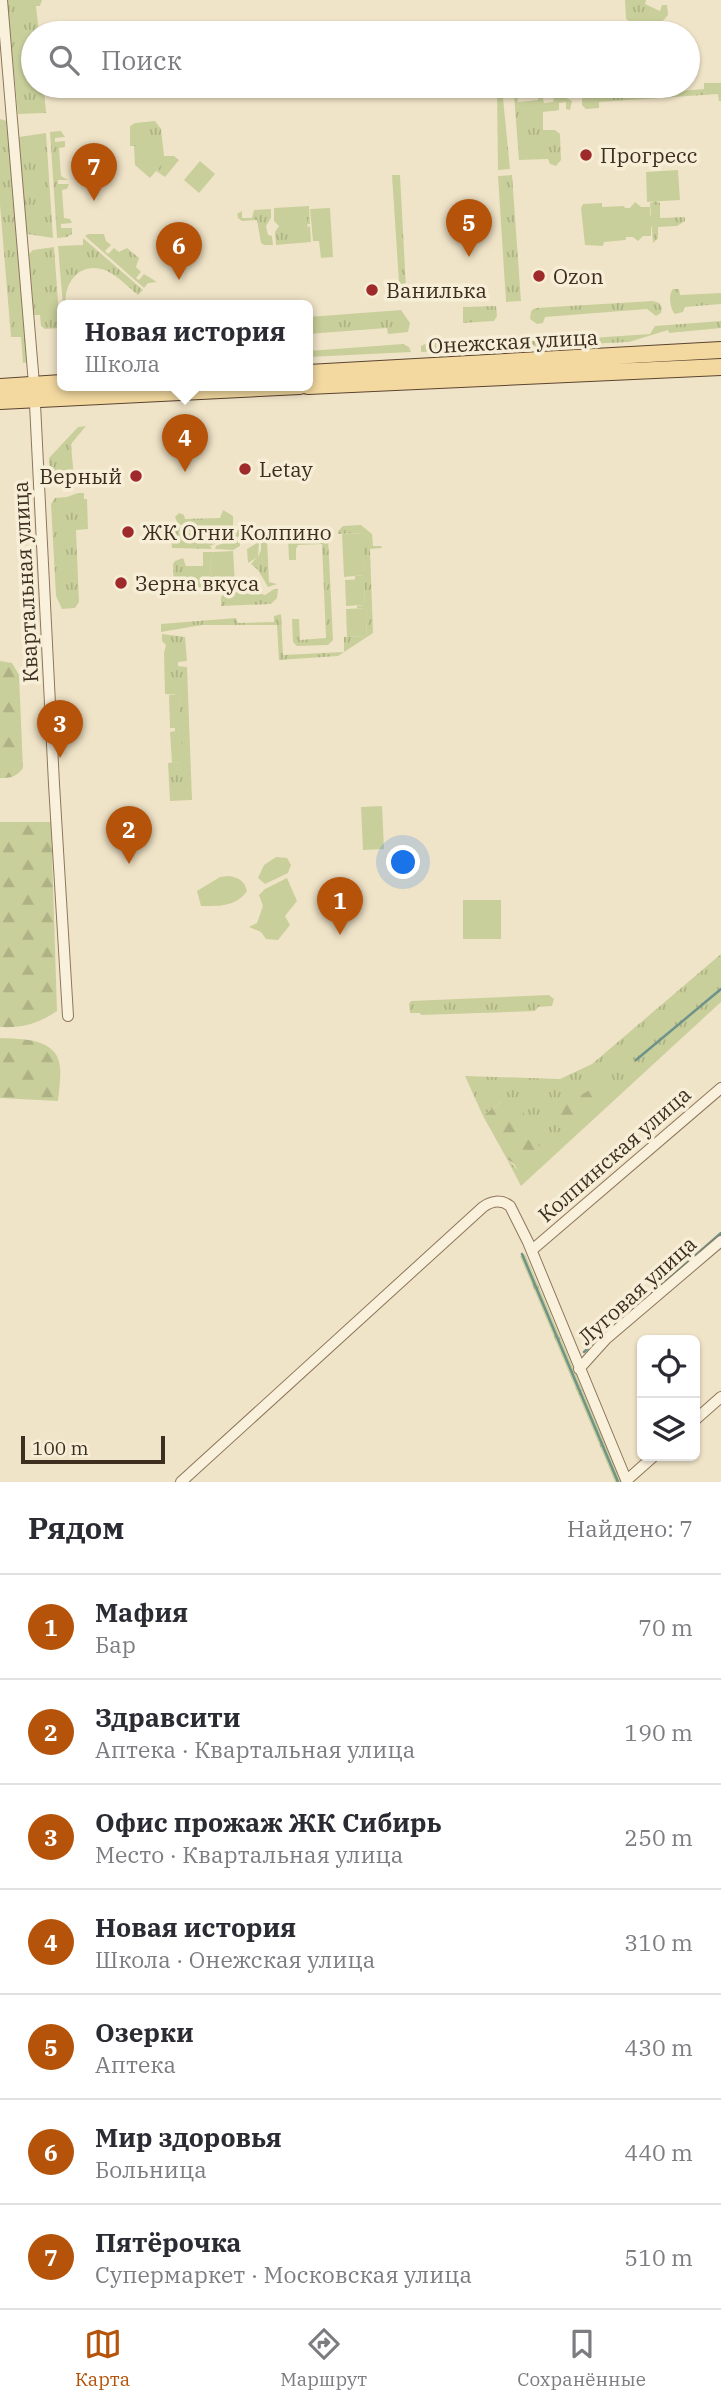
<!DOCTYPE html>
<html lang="ru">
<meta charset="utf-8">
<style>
:root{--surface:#fff;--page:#f2f2f3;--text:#2b2b33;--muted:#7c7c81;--line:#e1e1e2;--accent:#b45309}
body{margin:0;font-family:"IBM Plex Serif",serif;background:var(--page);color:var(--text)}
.controls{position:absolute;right:21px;bottom:21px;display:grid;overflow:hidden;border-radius:10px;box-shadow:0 2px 5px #0004}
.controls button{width:63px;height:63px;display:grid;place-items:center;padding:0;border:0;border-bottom:2px solid var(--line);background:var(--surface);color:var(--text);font:35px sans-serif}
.scale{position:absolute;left:21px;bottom:18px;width:144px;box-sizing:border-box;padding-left:7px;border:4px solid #3d2e20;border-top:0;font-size:19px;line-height:24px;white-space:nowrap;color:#3d2e20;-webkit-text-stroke:5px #f7eed8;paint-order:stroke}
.you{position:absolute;left:404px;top:863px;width:24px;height:24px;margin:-18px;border:5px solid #fff;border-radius:50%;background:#1a73e8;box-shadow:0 0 0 10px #1a73e833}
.badge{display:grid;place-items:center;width:46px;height:46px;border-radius:50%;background:var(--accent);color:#fff;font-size:23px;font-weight:700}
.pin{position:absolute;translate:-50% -58px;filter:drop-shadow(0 2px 4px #0008)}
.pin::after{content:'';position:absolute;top:37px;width:24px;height:21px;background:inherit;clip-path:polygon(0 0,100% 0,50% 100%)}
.popup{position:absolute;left:57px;top:300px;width:256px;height:91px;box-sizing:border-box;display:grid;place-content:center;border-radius:10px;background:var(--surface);filter:drop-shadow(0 2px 5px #0005);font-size:23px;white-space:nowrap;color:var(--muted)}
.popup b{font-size:26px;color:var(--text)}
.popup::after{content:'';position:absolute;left:50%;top:100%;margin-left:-14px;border:14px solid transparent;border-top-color:var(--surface)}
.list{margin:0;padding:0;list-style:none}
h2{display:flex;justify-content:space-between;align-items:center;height:91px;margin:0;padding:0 28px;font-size:30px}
h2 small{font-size:23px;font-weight:400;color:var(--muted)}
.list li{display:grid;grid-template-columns:46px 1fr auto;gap:21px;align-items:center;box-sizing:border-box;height:105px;padding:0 28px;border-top:2px solid var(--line)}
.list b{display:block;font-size:26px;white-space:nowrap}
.list p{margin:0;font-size:23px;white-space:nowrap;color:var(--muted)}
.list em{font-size:23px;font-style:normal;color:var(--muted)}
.icon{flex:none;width:38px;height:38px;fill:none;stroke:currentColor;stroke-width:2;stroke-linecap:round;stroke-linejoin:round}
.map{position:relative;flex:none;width:721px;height:1482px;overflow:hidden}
.search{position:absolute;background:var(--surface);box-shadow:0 2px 5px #0004;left:21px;right:21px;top:21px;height:77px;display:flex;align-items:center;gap:18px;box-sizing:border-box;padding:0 24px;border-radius:38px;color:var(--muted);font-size:26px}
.sheet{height:826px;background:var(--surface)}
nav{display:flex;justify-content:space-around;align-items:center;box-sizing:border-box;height:98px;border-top:2px solid var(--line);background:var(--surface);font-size:19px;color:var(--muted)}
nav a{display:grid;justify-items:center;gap:4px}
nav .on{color:var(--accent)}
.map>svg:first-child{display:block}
.grass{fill:url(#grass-tufts)}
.forest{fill:url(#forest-firs)}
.park{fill:#c9cf9b}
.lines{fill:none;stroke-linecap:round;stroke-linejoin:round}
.stream{stroke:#6f938a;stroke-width:2.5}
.street-casing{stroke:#8d765c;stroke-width:12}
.primary-casing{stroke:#5b4430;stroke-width:18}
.street{stroke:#faf1dc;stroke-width:10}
.primary{stroke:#f3d9a0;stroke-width:16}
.poi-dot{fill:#9e2a2b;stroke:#f7eed8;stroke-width:2.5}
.labels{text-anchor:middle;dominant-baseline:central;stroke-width:7;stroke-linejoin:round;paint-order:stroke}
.poi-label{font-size:21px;fill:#3d2e20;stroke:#f7eed8;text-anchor:start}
.street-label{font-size:21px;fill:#3d2e20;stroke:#f7eed8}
</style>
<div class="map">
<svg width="721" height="1482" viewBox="0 0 721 1482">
<defs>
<pattern id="grass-tufts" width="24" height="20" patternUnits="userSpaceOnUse" patternTransform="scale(1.75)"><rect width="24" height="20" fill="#c9cf9b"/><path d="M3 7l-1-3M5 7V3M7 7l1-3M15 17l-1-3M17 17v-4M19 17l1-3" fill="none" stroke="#aeb285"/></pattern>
<pattern id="forest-firs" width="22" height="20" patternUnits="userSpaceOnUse" patternTransform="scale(1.75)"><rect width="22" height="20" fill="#c9cf9b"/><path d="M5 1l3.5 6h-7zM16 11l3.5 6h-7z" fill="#aeb285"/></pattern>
</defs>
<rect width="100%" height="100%" fill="#f0e4c8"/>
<path class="grass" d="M 7,0 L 42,0 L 40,6 L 36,6 L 39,33 L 33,33 L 33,86 L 50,86 L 44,89 L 46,113 L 18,114 Z
M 625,0 L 646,0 L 645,4 L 660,11 L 662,5 L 667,5 L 668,15 L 662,22 L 633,24 L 626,19 Z
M 704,83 L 721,83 L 721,101 L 719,101 L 718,94 L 599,102 L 599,108 L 586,109 L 582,105 L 582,99 L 586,93 L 602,92 L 603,98 L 704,89 Z
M 497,88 L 502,88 L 510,169 L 498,170 Z
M 540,93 L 542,94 L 544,103 L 553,102 L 554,98 L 565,97 L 572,101 L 570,110 L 566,109 L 566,102 L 559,103 L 559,110 L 543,112 L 543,130 L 555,130 L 560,134 L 561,160 L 556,166 L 550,164 L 548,159 L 519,160 L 514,95 L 517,96 L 518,102 L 538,100 Z
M 0,119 L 7,121 L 27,362 L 23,363 L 21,337 L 11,337 L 0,205 Z
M 155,121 L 161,129 L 164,156 L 174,156 L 179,160 L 165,177 L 156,171 L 162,164 L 142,146 L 130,146 L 130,126 L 135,123 Z
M 61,131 L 65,137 L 55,138 L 55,142 L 65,141 L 65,147 L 59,148 L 61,176 L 68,180 L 58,180 L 58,184 L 69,184 L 67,189 L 62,190 L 64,218 L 70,219 L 72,223 L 61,224 L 61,228 L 72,228 L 72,234 L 67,237 L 57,238 L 50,132 Z
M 46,133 L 53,238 L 27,234 L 19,137 Z
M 392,175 L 400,175 L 406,288 L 403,288 L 399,283 Z
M 512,175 L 521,301 L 506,302 L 498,176 Z
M 656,201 L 660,203 L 660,218 L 685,217 L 685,221 L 677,226 L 658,227 L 658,238 L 653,243 L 650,203 Z
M 309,206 L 310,224 L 307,224 L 306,210 L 308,240 L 308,227 L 310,226 L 311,242 L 276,245 L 275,232 L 279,226 L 274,221 L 274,208 Z
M 271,209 L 271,218 L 266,226 L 268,235 L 272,236 L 273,245 L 264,245 L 261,243 L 257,220 L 242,221 L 238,218 L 237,214 L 242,211 L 242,218 L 252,218 L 254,210 Z
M 88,234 L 104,234 L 106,241 L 111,245 L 105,251 L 108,254 L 114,248 L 119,252 L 127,248 L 139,258 L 136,267 L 141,272 L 136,278 L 139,280 L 144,274 L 157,282 L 148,283 L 144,288 L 85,236 Z
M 83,238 L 143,290 L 138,295 C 128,287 118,276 107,271 C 81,260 63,282 66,306 L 63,306 L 58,246 L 83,245 Z
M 54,247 L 60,328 L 45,329 L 41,326 L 40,315 L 34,315 L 29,254 L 33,250 Z
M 673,289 L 679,289 L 680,295 L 721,293 L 721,304 L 685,307 L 683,312 L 675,314 C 670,309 668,294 673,289 Z
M 653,301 L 659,303 L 662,308 L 661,313 L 656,316 L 647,309 L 545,317 L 543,323 L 537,324 L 530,319 L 531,311 L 536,308 Z
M 496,306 L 497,316 L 494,321 L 463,323 L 463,307 Z
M 401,310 L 410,323 L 408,332 L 388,334 L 387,328 L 308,334 L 308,317 Z
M 721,321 L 721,328 L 669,333 L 668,330 L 629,342 L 421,352 L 421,346 L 427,343 L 441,342 L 445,349 L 502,344 L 506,337 L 539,335 L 546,341 L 650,334 L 655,326 Z
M 403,344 L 409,347 L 411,352 L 308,357 L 308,351 Z
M 86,426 L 71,444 L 74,479 L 68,485 L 50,484 L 49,458 L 78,427 Z
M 78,493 L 84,493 L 84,499 L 87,499 L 88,529 L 76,530 L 79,602 L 75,608 L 62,609 L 56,596 L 51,504 L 55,498 L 67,497 Z
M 223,510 L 233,516 L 233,536 L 237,530 L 253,530 L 249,536 L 243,536 L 240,540 L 240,546 L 233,550 L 215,549 L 216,546 L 231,540 L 233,536 L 210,546 L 212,549 L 172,548 L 171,532 L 166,529 L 169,524 L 174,523 L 210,546 L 177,522 L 175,517 L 179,513 L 184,515 L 185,519 L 220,518 Z
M 361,525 L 372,534 L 373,546 L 381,546 L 382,548 L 370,549 L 373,633 L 338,656 L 279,660 L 277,625 L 202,625 L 161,632 L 161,624 L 236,618 L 238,623 L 274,622 L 274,616 L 281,614 L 283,655 L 344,652 L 344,637 L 367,636 L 366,608 L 357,608 L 357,606 L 365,605 L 364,580 L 355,580 L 355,576 L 364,575 L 362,533 L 338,534 L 338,531 L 343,526 Z
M 328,537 L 333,640 L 328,645 L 297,646 L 293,642 L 292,619 L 299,619 L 300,640 L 326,638 L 322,544 L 298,545 L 296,549 L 296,560 L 289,560 L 288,538 Z
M 267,539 L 269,582 L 277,584 L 268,587 L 258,570 L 251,564 L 256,558 L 248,563 L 247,549 L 259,542 L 258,557 L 261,550 L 261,541 Z
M 203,552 L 214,552 C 209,565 208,574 218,584 L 218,589 L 174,591 L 173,564 L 175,561 L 183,558 L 186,566 L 203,566 Z
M 274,589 L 278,589 L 277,598 L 271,604 L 221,606 L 221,597 L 227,591 L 246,590 L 265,595 Z
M 162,634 L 185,637 L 187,661 L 178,662 L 178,666 L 187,667 L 192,800 L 170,801 L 168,763 L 182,762 L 178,728 L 180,728 L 179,695 L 165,694 L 164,653 L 166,645 L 162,641 Z
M 721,954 L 721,1002 L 521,1186 L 507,1159 L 519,1171 L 534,1159 L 524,1139 L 524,1111 L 502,1101 L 483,1116 L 465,1076 L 560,1079 L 592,1064 Z
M 549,995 L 554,999 L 552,1006 L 538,1007 L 535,1011 L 421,1015 L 420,1013 L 410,1013 L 409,1004 L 411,1001 Z
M 525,1254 L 621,1482 L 615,1482 L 520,1256 Z"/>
<path class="forest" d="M 0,661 L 12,663 L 19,675 L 23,768 C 17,777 10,778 0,778 Z
M 0,822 L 51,822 L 57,1011 C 38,1024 23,1028 0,1027 Z
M 0,1038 C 22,1039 58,1038 60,1067 C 61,1078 59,1090 58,1101 L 0,1098 Z
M 597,1086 L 609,1092 L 609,1101 L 601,1104 L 595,1116 L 559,1128 L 553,1120 L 554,1103 L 562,1098 L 581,1095 Z
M 502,1101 L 520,1103 L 524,1111 L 524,1139 L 533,1140 L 541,1148 L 534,1159 L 519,1172 L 514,1164 L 507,1159 L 483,1116 Z"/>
<path class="park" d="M 134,146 L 142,146 L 163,163 L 150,178 L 135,165 Z
M 200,161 L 215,174 L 199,193 L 184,180 Z
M 678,170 L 680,200 L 647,202 L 646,172 Z
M 635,202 L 641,207 L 650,207 L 650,215 L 657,221 L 651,227 L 651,236 L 643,236 L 638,241 L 633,237 L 626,237 L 626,240 L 604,242 L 603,246 L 585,245 L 581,208 L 583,204 L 602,203 L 602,207 L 624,206 L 625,208 L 630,208 Z
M 330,208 L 333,257 L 321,258 L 319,241 L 313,241 L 310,209 Z
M 306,209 L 309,240 L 289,242 L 287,211 Z
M 363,533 L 364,575 L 344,577 L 342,534 Z
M 233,551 L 235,584 L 218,584 C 208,574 209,564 214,552 Z
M 364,579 L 365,605 L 346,606 L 345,580 Z
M 366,608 L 367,636 L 347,637 L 346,609 Z
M 169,695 L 179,695 L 181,728 L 178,728 L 178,731 L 181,731 L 183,762 L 172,763 L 170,732 L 175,731 L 175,728 L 170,728 Z
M 382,806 L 384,849 L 363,850 L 361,807 Z
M 276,857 L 287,858 L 291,865 L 288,873 L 265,884 L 258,878 L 264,865 Z
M 229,876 C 239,878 244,880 247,891 C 236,907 219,906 201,906 L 197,891 L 220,877 Z
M 287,878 L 297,901 L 285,916 L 290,925 L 278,940 L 266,939 L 261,932 L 249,927 L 257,923 L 263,906 L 259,895 L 265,889 Z
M 463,900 L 501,900 L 501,939 L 463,939 Z"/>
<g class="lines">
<path class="stream" d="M 636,1060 L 721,989
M 522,1254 L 618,1482
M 611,1329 L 721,1233
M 584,1352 L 603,1335"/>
<defs>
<path id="street" d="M 2,0 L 34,384 L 54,784 L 68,1016
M 532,1250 L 721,1088
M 579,1369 L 606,1339 L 721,1241
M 695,1420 L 721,1397
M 627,1480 L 654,1456
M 181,1482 L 483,1207 C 491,1201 501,1199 510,1206 L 528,1242 L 627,1482"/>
<path id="primary" d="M 308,373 L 721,350
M 308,386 L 721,367
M 0,387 L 62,383
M 0,401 L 300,386"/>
</defs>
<use href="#street" class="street-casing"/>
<use href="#primary" class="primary-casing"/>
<use href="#street" class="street"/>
<use href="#primary" class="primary"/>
</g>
<g class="poi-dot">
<circle cx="586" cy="155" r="7"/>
<circle cx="539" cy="276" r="7"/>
<circle cx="372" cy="290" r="7"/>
<circle cx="245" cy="469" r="7"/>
<circle cx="136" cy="476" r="7"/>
<circle cx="128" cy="532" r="7"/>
<circle cx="121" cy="583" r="7"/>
</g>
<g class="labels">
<g class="poi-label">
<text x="600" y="155">Прогресс</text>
<text x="553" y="276">Ozon</text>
<text x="386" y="290">Ванилька</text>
<text x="259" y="469">Letay</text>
<text x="122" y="476" text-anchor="end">Верный</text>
<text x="142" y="532">ЖК Огни Колпино</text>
<text x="135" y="583">Зерна вкуса</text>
</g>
<g class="street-label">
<text transform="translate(513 341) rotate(-3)">Онежская улица</text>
<text transform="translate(25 582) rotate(-93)">Квартальная улица</text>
<text transform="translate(614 1154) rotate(-41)">Колпинская улица</text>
<text transform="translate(637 1290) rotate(-42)">Луговая улица</text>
</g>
</g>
</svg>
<div class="controls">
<button><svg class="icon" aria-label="locate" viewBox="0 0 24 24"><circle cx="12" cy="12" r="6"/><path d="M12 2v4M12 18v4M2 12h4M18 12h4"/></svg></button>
<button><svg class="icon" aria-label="layers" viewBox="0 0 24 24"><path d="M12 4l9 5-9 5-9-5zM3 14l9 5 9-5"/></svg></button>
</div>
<div class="scale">100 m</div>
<div class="you"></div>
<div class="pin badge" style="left:340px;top:935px">1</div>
<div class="pin badge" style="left:129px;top:864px">2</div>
<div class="pin badge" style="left:60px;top:758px">3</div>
<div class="pin badge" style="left:185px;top:472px">4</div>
<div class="popup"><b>Новая история</b>Школа</div>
<div class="pin badge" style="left:469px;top:257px">5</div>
<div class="pin badge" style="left:179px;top:280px">6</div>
<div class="pin badge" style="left:94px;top:201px">7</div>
<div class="search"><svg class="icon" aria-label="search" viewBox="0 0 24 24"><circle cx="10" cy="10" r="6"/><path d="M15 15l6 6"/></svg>Поиск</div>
</div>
<section class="sheet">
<h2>Рядом<small>Найдено: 7</small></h2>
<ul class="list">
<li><span class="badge">1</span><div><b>Мафия</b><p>Бар</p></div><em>70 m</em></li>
<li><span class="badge">2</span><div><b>Здравсити</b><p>Аптека · Квартальная улица</p></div><em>190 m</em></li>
<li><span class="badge">3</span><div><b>Офис прожаж ЖК Сибирь</b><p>Место · Квартальная улица</p></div><em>250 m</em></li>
<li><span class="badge">4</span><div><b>Новая история</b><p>Школа · Онежская улица</p></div><em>310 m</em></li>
<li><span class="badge">5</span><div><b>Озерки</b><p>Аптека</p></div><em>430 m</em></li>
<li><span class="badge">6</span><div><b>Мир здоровья</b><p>Больница</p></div><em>440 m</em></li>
<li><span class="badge">7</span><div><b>Пятёрочка</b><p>Супермаркет · Московская улица</p></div><em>510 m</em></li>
</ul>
</section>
<nav>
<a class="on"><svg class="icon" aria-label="map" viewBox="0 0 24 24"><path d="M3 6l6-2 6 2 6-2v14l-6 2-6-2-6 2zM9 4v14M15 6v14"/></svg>Карта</a>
<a><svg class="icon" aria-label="directions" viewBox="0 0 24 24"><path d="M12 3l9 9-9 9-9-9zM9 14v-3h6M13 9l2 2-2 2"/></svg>Маршрут</a>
<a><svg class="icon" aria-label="saved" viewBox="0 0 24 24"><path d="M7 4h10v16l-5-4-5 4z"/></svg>Сохранённые</a>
</nav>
